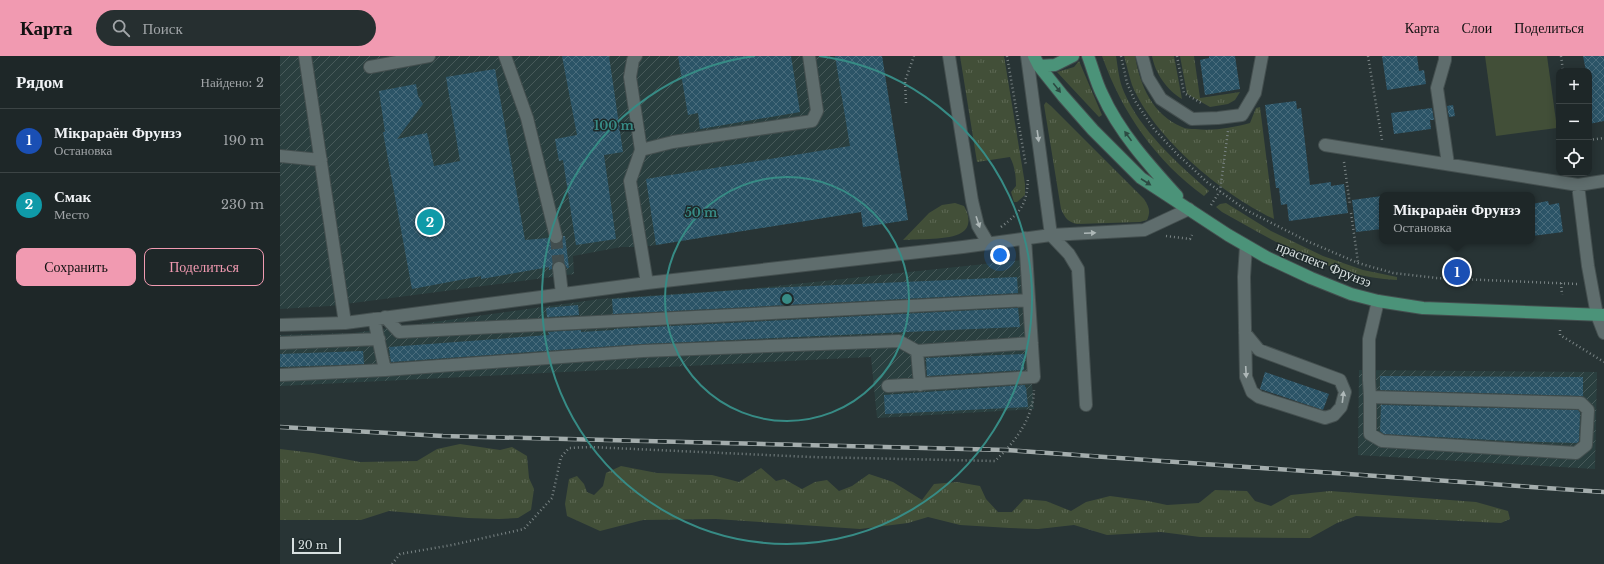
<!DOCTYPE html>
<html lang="ru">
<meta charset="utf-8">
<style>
:root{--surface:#1e2728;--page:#262f30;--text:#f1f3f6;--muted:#a1a5a8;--line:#3c4445;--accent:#f19ab1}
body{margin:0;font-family:"Libre Baskerville",serif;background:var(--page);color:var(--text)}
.controls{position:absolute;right:12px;top:12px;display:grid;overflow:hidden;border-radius:8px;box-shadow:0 2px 10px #0003}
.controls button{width:36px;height:36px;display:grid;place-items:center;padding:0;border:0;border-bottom:1px solid var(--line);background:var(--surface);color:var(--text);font:20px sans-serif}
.scale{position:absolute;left:12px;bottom:10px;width:49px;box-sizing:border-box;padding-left:4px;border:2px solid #d8e0e0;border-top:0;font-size:11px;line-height:14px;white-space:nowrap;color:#d8e0e0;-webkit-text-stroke:3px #1e2a2b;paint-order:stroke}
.you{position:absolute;left:720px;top:199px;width:14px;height:14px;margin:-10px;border:3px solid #fff;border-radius:50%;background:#1a73e8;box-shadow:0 0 0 6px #1a73e833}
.badge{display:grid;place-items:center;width:26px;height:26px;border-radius:50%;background:var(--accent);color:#fff;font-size:13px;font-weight:700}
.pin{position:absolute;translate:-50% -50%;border:2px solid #fff;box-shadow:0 1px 4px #0006}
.popup{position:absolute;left:1099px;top:136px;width:156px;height:52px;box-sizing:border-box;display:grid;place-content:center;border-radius:8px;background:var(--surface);filter:drop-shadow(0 1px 3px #0005);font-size:13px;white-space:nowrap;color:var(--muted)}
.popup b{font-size:15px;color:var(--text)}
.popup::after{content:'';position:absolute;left:50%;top:100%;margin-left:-8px;border:8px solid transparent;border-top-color:var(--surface)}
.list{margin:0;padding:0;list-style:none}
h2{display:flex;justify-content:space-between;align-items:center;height:52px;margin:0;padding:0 16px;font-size:17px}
h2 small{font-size:13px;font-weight:400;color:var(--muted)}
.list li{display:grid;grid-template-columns:26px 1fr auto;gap:12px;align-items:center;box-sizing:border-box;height:64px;padding:0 16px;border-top:1px solid var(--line)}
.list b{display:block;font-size:15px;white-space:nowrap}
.list p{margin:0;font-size:13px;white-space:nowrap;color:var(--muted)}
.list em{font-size:13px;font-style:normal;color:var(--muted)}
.actions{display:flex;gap:8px;padding:12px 16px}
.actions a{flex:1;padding:9px 0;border:1px solid var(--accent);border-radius:8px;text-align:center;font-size:14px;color:var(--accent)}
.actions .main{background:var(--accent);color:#111}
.icon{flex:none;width:22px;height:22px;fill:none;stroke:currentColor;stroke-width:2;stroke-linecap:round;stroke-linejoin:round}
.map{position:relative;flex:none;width:1324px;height:508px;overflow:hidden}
header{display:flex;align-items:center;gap:24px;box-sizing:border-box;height:56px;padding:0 20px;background:var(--accent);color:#111}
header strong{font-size:19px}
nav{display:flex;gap:22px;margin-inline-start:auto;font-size:14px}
.search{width:280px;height:36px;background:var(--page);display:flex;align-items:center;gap:10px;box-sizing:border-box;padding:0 14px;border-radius:22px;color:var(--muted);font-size:15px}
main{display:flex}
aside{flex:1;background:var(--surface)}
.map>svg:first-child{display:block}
.industrial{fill:url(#industrial-furrows)}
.grass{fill:url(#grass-tufts)}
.garden{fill:#424f38}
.building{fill:url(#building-cross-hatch)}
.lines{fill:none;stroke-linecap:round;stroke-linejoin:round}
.minor-tunnel{stroke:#424e4f;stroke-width:12;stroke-dasharray:12 6;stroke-linecap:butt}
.minor-casing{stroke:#444f4f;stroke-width:14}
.major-casing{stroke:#444f4f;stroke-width:14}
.path{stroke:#7a8485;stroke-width:2.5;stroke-dasharray:1 3;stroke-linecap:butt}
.minor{stroke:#5f6d6d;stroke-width:12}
.major{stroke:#4b9379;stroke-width:12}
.rail-casing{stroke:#a4adad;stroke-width:4.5}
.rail{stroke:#1e2a2b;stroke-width:3;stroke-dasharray:9;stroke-linecap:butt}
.oneway{fill:#2c4a42}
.oneway2{fill:#aeb8b8}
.ring{fill:none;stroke:#378b85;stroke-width:2}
.labels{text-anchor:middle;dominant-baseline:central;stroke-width:3;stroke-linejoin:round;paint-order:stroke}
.street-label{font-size:14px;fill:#d8e0e0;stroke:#1e2a2b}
.centre{fill:#378b85;stroke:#1e2a2b;stroke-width:2}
.ring-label{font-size:12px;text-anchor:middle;font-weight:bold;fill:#378b85;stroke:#1e2a2b;stroke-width:3;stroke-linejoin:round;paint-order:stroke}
</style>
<header>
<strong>Карта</strong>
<div class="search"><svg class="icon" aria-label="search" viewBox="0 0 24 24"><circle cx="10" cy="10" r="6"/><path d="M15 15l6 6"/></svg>Поиск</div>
<nav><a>Карта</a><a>Слои</a><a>Поделиться</a></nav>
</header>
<main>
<aside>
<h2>Рядом<small>Найдено: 2</small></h2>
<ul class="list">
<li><span class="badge" style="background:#1a4fb4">1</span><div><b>Мікрараён Фрунзэ</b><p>Остановка</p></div><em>190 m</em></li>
<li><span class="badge" style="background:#0f9aa8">2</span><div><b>Смак</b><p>Место</p></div><em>230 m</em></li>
</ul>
<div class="actions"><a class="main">Сохранить</a><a>Поделиться</a></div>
</aside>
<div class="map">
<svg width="1324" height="508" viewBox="0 0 1324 508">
<defs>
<pattern id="industrial-furrows" width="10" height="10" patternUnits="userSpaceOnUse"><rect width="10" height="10" fill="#2a3f3f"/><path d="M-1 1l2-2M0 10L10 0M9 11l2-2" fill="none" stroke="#485a5a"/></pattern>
<pattern id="grass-tufts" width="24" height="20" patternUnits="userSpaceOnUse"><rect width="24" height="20" fill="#424f38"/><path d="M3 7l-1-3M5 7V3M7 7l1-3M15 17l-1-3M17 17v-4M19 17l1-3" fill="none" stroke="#5d6854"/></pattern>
<pattern id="building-cross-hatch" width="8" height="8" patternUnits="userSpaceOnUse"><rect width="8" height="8" fill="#2b5467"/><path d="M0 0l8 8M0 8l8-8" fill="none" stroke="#496c7c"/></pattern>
</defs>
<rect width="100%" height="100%" fill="#283435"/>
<path class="industrial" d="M 0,0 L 602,0 L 628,164 L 583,171 L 581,156 L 377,189 L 361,191 L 341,191 L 293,200 L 294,218 L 50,250 L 0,253 Z
M 742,204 L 754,353 L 597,362 L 591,301 L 0,330 L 0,279 L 73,277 L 320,243 L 468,233 Z
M 1079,314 L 1317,316 L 1315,413 L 1078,399 Z"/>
<path class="grass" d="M 680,0 L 724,0 L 745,128 L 745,139 L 737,146 L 734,146 L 731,136 L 736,130 C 736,120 735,111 730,101 L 697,106 Z
M 822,0 L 836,0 C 838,12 839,25 844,36 C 860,74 898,108 929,135 L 924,140 C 876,105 842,57 822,0 Z
M 844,0 L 855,0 C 860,30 873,59 902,71 C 906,73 911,73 915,73 C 934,75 951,72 970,67 L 976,52 L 980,51 L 994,163 C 943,139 874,82 852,29 C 849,20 847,10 844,0 Z
M 872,0 L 894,0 L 902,43 C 887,34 875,17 872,0 Z
M 900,0 L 914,0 L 920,42 L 960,36 L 955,44 L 948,48 L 930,51 L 907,38 Z
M 799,5 L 822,59 L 819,61 L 777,16 L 794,11 Z
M 766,46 L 771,50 L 864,143 C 869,151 871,155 867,164 L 860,166 L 797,168 C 788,166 785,162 781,153 L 764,49 Z
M 675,147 L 684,150 C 689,158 692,171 681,177 C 670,184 637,183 623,184 L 649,157 L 662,149 Z
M 946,147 L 991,175 L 1043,200 L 1083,214 L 1117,221 L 1117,224 C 1051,221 998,187 942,156 L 936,151 L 940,148 Z
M 180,388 L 220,394 L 232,391 L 247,400 L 249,422 L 254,433 L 251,454 L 238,462 L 219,463 L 188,462 L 109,455 L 81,464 L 0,464 L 0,393 L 33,397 L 80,406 L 137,405 L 157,393 Z
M 341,410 L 377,417 L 432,419 L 459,426 L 481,412 L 496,425 L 504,423 L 522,433 L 535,426 L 547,424 L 559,435 L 572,430 L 589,418 L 613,426 L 642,444 L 654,428 L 677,426 L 700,430 L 706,443 L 718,456 L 732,456 L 744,443 L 766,445 L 791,455 L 806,446 L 830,440 L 868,445 L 887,449 L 919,447 L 935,434 L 967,435 L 975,445 L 991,450 L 1011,439 L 1050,435 L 1196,446 L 1228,455 L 1230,463 L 1221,467 L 1076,460 L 1057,467 L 1030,482 L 920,481 L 881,476 L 827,479 L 794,469 L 758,473 L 730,472 L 680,469 L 648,461 L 628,467 L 580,473 L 436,463 L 363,464 L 320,475 L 287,460 L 285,448 L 289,423 L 297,420 L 304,428 L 307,436 L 314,439 L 323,430 L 326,417 Z"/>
<path class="garden" d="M 1205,0 L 1267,0 L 1277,72 L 1216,80 Z"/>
<path class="building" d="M 282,0 L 329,0 L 343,96 L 324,99 L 336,183 L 296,189 L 283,104 L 279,105 L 275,83 L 297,79 Z
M 398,0 L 511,0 L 520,56 L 420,73 L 418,57 L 408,59 Z
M 555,0 L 602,0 L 628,164 L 583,171 L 581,156 L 376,189 L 366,123 L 570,90 Z
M 929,0 L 955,0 L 960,33 L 925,39 L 920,4 L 929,2 Z
M 1102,0 L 1137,0 L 1139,15 L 1144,14 L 1146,28 L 1107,34 Z
M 1303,0 L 1324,0 L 1324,65 L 1309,68 L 1309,15 L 1306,15 Z
M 215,13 L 245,184 L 269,182 L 271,186 L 277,188 L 281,186 L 283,180 L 285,180 L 289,212 L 287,212 L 282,205 L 278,205 L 272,209 L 272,213 L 269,214 L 269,211 L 201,223 L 201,220 L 132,233 L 103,76 L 105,76 L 99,35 L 136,28 L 138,40 L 143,48 L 117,83 L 147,77 L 154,110 L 180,105 L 166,21 Z
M 1016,45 L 1017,53 L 1021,52 L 1030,129 L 1051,126 L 1051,130 L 1064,128 L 1068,157 L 1009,165 L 1007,148 L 1001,149 L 999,132 L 996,132 L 985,49 Z
M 1173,49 L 1175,60 L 1169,61 L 1167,50 Z
M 1152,52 L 1154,64 L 1150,64 L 1151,73 L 1114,78 L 1111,57 Z
M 1102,140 L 1102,173 L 1076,176 L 1072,144 Z
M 1268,145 L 1269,149 L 1279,147 L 1283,176 L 1252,180 L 1252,148 Z
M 737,221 L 738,237 L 333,258 L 332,243 L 488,232 Z
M 298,249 L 299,259 L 267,261 L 266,252 Z
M 738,252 L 740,271 L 362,288 L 111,306 L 110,300 L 109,291 L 269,279 L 268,276 L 301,274 L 301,276 L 334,274 L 334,273 Z
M 83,295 L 84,308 L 0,311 L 0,298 Z
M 744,298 L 744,314 L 647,320 L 646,302 Z
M 985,316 L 1049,338 L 1043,354 L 980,333 Z
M 1100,320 L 1303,321 L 1303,340 L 1100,334 Z
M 745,329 L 745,331 L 746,331 L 748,351 L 605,358 L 604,339 Z
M 1101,349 L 1298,354 L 1300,357 L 1299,385 L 1297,387 L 1231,385 L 1104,378 L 1100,375 Z"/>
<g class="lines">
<path class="minor-tunnel" d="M 276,181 L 279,212"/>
<defs>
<path id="minor" d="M 25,0 L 65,267
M 225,0 L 247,62 L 276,181
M 356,0 L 353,4 L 350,21 L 361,94 L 350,125 L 367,227
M 669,0 L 692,145 L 698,170 L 708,187
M 747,0 L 771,179 L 789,198 L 798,213 L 806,349
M 862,0 L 868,22 L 881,43 L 912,63 L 938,62 L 962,59 L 975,37 L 982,0
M 1165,0 L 1165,4 L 1157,32 L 1168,108
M 90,11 L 149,0
M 1045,89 L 1298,129 L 1324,125
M 361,94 L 393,86 L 532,65 L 537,55 L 529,0
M 0,100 L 41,104
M 1298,129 L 1308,210 L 1317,259 L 1324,277
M 279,212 L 282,238
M 105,261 L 119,276 L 749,244
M 94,263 L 105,314
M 0,269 L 65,267 L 367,227 L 683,191 L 771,179 L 864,174 L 909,153
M 965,277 L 979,294 L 1060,324 L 1065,336 L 1061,351 L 1054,359 L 1045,362 L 979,341 L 972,336 L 966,321 L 964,221 L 966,190
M 0,287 L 99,283
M 637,295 L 640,329
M 0,319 L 105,314 L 363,295 L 619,285 L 637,295 L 752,287
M 608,330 L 754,321 L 745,182
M 1090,341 L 1301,347 L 1308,354 L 1306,389 L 1296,397 L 1102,385 L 1090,378 L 1090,341 L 1089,324 L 1089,283 L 1098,245"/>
<path id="major" d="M 754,0 L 759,10 L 783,40 L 813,74 L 861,122 L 948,179 L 986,201 L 1031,222 L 1071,238 L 1098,245 L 1143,252 L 1324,259
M 808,0 C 813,13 816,26 822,38 C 839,76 869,109 897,140
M 759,10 L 775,9 L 793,0"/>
</defs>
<use href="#minor" class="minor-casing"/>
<use href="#major" class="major-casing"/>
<path class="path" d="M 727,0 L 746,110
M 841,0 L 847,27 L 855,45 L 874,73 L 897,98 L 927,126 L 966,154 L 1027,185 L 1078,207 L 1113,217 L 1157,222 L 1298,228
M 897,0 L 904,37 L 923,48
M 1088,0 L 1102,84
M 1281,0 L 1283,15
M 626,47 L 625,25 L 634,0
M 1309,84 L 1324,82
M 1064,106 L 1070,149
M 931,149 L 940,135 L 948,75
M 1071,157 L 1078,206
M 721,171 C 742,155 747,148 748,121
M 886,180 L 910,183 L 912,179
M 1281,227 L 1282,239
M 1280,274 L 1280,279 L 1324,306
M 112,508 L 120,498 L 172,489 L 244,473 L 272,442 L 281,401 L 289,392 L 310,391 L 531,401 L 715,405 C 735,386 753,363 754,334"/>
<use href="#minor" class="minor"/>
<use href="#major" class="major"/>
<defs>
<path id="rail" d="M 0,371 L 163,380 L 726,394 L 1324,436"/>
</defs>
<use href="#rail" class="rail-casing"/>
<use href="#rail" class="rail"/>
</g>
<defs><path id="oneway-solid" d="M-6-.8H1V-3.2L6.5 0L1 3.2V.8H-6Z"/></defs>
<g class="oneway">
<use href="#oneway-solid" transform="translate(777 32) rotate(52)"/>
<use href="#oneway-solid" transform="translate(848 80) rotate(-126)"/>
<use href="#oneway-solid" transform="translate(866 126) rotate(33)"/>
</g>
<g class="oneway2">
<use href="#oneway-solid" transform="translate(758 80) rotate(82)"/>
<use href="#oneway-solid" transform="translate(698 166) rotate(71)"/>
<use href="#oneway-solid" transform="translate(810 177) rotate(-3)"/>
<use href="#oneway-solid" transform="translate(966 316) rotate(87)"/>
<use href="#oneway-solid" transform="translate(1063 341) rotate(-83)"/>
</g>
<g class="ring">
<circle cx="507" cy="243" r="122"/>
<path d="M539 0A245 245 0 1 1 475 0"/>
</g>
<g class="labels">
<g class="street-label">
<text transform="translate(1044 208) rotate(22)">праспект Фрунзэ</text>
</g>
</g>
<circle cx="507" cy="243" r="6" class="centre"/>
<g class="ring-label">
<text x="334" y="74">100 m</text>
<text x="421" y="161">50 m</text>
</g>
</svg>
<div class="controls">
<button>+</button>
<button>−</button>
<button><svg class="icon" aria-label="locate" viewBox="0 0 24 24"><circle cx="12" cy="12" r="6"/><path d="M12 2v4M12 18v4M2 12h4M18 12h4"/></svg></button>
</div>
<div class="scale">20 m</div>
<div class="you"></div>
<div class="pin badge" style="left:1177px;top:216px;background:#1a4fb4">1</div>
<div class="popup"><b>Мікрараён Фрунзэ</b>Остановка</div>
<div class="pin badge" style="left:150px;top:166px;background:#0f9aa8">2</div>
</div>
</main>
